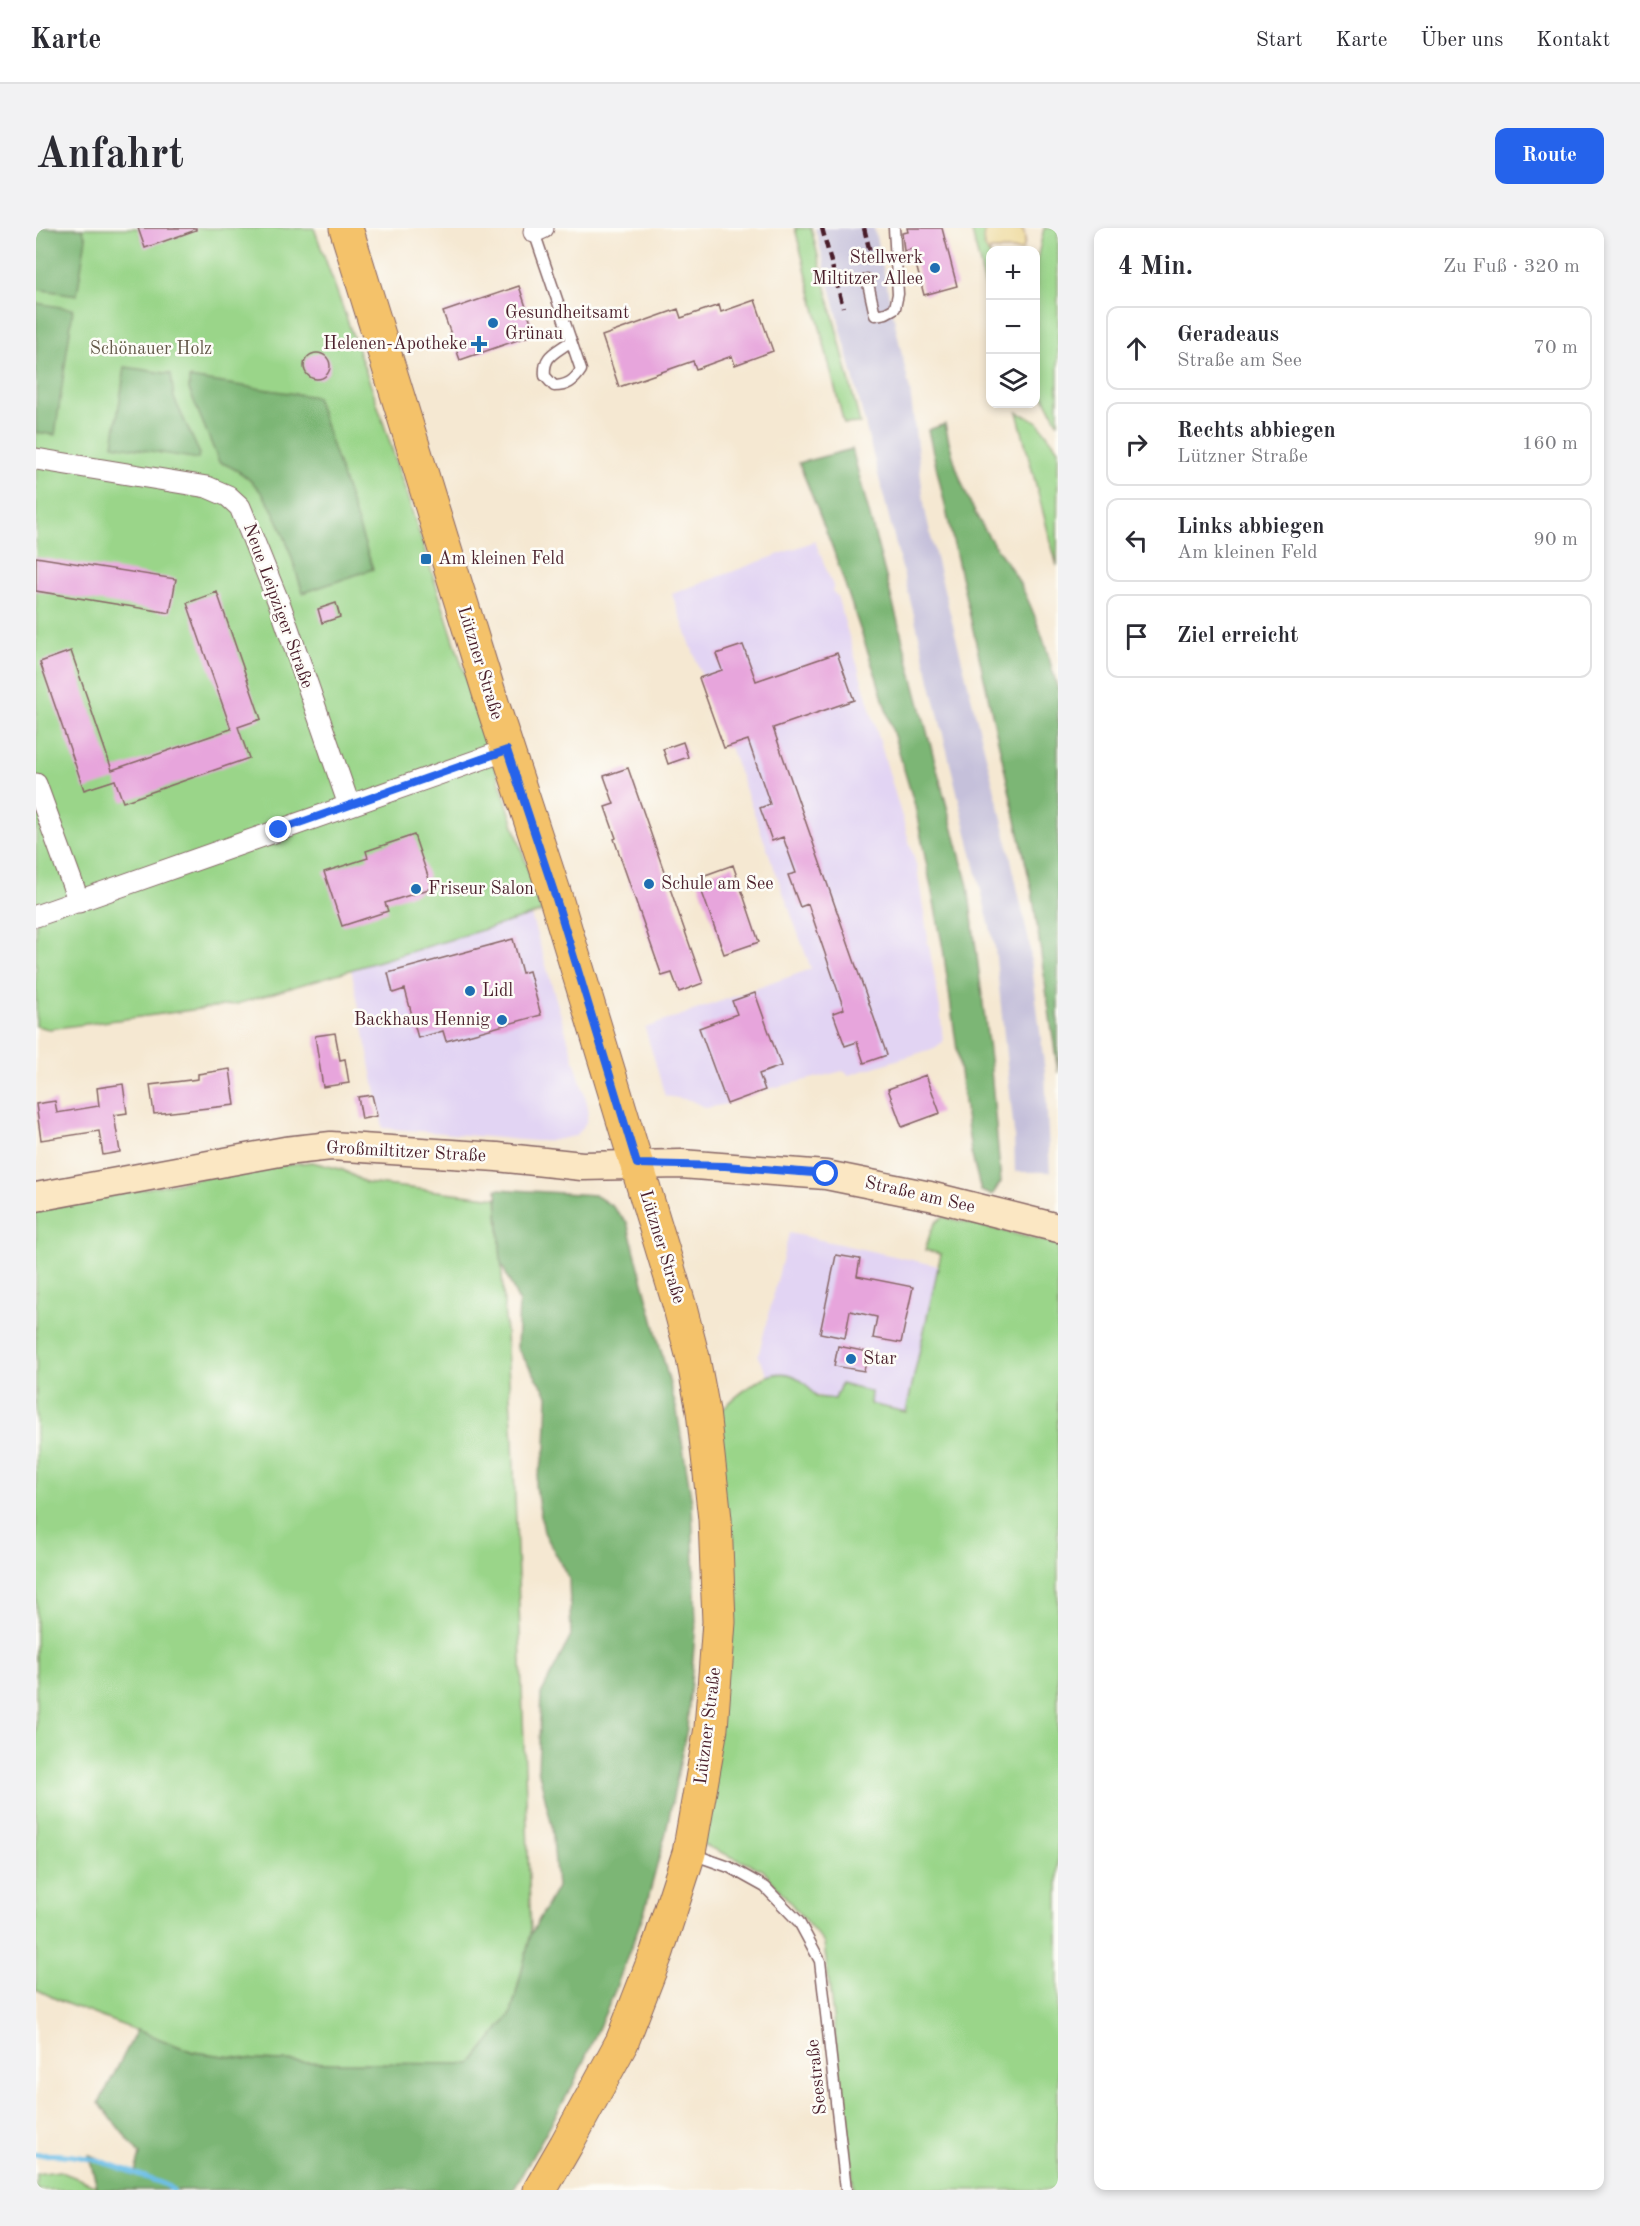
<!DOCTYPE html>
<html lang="de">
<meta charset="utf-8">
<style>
:root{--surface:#fff;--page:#f2f2f3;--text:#2b2b33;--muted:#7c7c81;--line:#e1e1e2;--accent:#2563eb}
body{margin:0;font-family:"Old Standard TT",serif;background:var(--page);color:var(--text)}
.controls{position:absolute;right:18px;top:18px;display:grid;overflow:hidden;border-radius:12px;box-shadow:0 3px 9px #0003}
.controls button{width:54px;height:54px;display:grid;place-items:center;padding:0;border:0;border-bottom:2px solid var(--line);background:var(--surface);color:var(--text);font:30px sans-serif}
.stop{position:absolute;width:18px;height:18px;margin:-14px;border:4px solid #2563eb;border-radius:50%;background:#fff}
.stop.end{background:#2563eb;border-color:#fff;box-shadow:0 2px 6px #0008}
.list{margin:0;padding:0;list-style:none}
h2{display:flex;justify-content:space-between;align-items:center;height:78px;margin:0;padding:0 24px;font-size:26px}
h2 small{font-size:20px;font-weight:400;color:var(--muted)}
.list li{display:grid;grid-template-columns:39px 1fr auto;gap:18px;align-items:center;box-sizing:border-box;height:84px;margin:0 12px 12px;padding:0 12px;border:2px solid var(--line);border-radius:12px}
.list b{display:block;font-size:22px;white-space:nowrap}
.list p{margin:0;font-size:20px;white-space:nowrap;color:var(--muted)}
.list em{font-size:20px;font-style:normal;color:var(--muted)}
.icon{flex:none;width:33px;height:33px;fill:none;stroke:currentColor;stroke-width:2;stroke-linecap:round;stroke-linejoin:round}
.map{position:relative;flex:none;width:1022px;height:1962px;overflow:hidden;border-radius:12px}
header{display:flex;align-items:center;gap:36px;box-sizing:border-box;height:84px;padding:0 30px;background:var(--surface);border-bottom:2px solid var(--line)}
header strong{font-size:28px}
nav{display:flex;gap:33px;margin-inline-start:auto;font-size:21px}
.intro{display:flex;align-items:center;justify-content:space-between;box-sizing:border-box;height:144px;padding:0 36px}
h1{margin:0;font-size:42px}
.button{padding:15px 27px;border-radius:12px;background:var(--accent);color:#fff;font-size:21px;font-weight:700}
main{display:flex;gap:36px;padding:0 36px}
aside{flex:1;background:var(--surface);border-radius:12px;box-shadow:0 3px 9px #0003}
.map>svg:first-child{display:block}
.built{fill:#e2d4f3}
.industrial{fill:#c5c0da}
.green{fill:#9ad589;stroke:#727a5a;stroke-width:1.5}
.forest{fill:#7bb675;stroke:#626a50;stroke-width:1.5}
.sand{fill:#eeda9e;stroke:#9c7c64;stroke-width:1.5}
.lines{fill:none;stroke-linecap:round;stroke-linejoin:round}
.stream{stroke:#6dbfe8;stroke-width:5}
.building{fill:#e7a5dc}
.lane-casing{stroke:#866565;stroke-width:13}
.street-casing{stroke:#866565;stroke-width:23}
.secondary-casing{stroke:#866565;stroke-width:31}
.primary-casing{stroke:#866565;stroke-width:35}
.lane{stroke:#fff;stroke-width:10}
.street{stroke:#fff;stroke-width:21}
.secondary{stroke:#fbe7c3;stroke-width:28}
.primary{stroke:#f4c26a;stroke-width:33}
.rail{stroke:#4a1f2b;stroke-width:4.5;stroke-dasharray:9 4.5;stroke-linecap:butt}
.route{stroke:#2563eb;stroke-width:8}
.poi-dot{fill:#1f6fb2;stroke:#fdfcf7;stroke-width:2}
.labels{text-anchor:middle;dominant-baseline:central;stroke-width:5;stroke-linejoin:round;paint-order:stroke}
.poi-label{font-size:18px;fill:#4a1f2b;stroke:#fdfcf7;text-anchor:start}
.park-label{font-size:18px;fill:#625647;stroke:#fdfcf7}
.street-label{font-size:18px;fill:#4a1f2b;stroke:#fdfcf7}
</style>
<header>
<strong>Karte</strong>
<nav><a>Start</a><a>Karte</a><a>Über uns</a><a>Kontakt</a></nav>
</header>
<div class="intro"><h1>Anfahrt</h1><a class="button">Route</a></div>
<main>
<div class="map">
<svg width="1022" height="1962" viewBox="0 0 1022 1962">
<rect width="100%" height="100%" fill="#fdfcf7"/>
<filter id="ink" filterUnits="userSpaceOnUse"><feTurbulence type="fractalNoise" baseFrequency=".0167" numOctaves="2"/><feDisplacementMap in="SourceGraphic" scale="12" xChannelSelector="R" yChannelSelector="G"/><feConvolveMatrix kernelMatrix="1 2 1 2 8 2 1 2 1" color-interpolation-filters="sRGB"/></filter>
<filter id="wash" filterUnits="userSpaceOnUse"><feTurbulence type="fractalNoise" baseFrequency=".008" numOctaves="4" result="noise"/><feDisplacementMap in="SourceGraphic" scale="24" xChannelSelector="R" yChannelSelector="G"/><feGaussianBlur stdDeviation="1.35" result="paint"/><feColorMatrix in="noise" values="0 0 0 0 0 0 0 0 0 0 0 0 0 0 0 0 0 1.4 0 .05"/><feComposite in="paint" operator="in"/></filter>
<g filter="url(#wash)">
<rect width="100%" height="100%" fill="#f5e8d2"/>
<path class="built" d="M 779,313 L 797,358 L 797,364 L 801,368 L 881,640 L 892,711 L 891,715 L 893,718 L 904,780 L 907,814 L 899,820 L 813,847 L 807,843 L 729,862 L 691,876 L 670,880 L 654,872 L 629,868 L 609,800 L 775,741 L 694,519 L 688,520 L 663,450 L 666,448 L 636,366 Z
M 495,687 L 548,865 L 552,879 L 551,892 L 546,901 L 540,908 L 534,909 L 513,913 L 499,913 L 347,900 L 315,740 Z
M 753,1005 L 903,1038 L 871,1184 L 739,1160 L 722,1129 Z"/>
<path class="industrial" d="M 779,0 L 838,0 L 874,163 L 889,282 L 898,322 L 968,599 L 993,714 L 1009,844 L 1014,944 L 979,944 L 978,905 L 959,720 L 879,391 Z"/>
<path class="green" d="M 0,0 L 278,0 L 339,169 L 506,684 L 201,776 L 13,801 L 0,798 Z
M 759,0 L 775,0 L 824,195 L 808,196 Z
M 935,0 L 950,0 L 949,2 L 954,27 L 954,78 Z
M 1008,0 L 1022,0 L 1022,196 L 1000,153 L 1000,36 Z
M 981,184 L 1001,193 L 1022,221 L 1021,338 Z
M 276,934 L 307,942 L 330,955 L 461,970 L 477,1213 L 495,1706 L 475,1786 L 435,1836 L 293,1835 L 219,1832 L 157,1824 L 26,1774 L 0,1761 L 0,982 L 220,939 Z
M 907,989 L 1022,1016 L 1022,1962 L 818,1962 L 788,1715 L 727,1642 L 663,1615 L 681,1185 C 704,1167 738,1128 767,1154 C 772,1158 776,1164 780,1169 L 799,1171 L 805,1156 L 835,1164 L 834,1176 L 870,1184 L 905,1026 L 889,1022 C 893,1010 895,995 907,989 Z
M 23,1943 L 61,1958 L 60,1962 L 0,1962 L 0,1946 Z"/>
<path class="forest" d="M 0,0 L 46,0 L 50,10 L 41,67 L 0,61 Z
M 0,75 L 37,81 L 19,207 L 0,204 Z
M 89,139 L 135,146 L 138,170 L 163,224 L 162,231 L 77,217 Z
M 153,150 L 280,169 L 337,341 L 267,365 C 250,315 239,253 183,234 L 153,161 Z
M 909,196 C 917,234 928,269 949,302 C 959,321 975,337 984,356 C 1002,389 1013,427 1022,463 L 1022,845 L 996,663 L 892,202 Z
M 816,221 L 932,658 L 954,831 L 965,954 L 956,967 L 945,963 L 935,924 L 907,720 L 879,578 L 841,451 L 797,321 L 763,235 Z
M 461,961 L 559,967 L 576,978 L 591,994 L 641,1183 L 656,1275 L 660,1395 L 651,1500 L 630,1604 L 609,1682 L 576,1770 L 537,1857 L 477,1962 L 60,1962 L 61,1958 L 52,1926 L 98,1947 L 104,1927 L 63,1875 L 101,1802 L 157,1824 L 219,1832 L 293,1835 L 435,1836 L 475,1786 L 495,1706 L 521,1659 L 516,1598 L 502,1541 L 505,1466 L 535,1408 L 533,1351 L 508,1304 L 499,1257 L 510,1220 L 512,1167 L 481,1120 L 483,1074 L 465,1035 Z"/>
<path class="sand" d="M 950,0 L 986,0 C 990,7 990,15 986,22 L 954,22 L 954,27 C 947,19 945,10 950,0 Z"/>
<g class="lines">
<path class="stream" d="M 0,1927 C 50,1923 84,1940 130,1957 L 137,1962"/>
</g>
<g id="blocks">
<path class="building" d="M 102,0 L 160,0 L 160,2 L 109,20 Z
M 871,0 L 906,0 L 921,58 L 888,67 L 876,21 L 868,23 L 866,5 L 872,4 Z
M 483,58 L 499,106 L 424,132 L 407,84 Z
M 719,72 L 737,123 L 699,137 L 696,128 L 660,141 L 657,133 L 583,159 L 566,108 L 642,81 L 645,90 L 683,77 L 685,84 Z
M268 138a13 13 0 1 1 26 0a13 13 0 1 1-26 0Z
M 0,329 L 140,351 L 134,385 L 0,363 Z
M 181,364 L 225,491 L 202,499 L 213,530 L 87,574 L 79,552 L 48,562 L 4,434 L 35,423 L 76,542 L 195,501 L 151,375 Z
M 300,375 L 304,389 L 286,395 L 282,381 Z
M 707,417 L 720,453 L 801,425 L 818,472 L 737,500 L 851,827 L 828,835 L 821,814 L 809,818 L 797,785 L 808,781 L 772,676 L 764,679 L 752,647 L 760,645 L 747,609 L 736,613 L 724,580 L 734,576 L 712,512 L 688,520 L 663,450 L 686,442 L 680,426 Z
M 647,514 L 652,529 L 632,536 L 627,521 Z
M 592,540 L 667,755 L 643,764 L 636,745 L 626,748 L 578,611 L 580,610 L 569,579 L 578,576 L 568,548 Z
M 378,607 L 396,660 L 349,675 L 352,683 L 306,698 L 288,644 L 332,630 L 330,623 Z
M 697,637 L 723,714 L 688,726 L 661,650 Z
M 477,711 L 486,745 L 493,743 L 505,787 L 410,813 L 407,803 L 382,810 L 369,761 L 357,765 L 352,745 Z
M 719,765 L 745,838 L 723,846 L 729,862 L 691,876 L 663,800 L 701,786 L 696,773 Z
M 299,805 L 304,832 L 309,831 L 313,855 L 287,859 L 279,808 Z
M 194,841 L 199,877 L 118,886 L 114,857 L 162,851 L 162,846 Z
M 890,847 L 904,885 L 866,899 L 852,861 Z
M 87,856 L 91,885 L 78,887 L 84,924 L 67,927 L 63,903 L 5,912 L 0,876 L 19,873 L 21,885 L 63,878 L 61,860 Z
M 336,867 L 341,888 L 326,891 L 322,869 Z
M 800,1027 L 824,1031 L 821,1048 L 877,1059 L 865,1115 L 837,1110 L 841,1089 L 814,1083 L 809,1110 L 784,1105 Z
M 802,1118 L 832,1124 L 828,1143 L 798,1138 Z"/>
</g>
</g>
<g filter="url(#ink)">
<use href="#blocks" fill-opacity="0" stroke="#866565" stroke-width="1.5"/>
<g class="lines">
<defs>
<path id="lane" d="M 498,4 L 545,142 C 538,153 531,158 518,158 L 509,148 C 507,127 519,125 535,113
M 831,51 L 839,87 L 850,85 L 859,80 L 862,66 L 858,0
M 656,1626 L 693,1639 L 729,1659 L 763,1694 L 784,1733 L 810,1962"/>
<path id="street" d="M 498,4 L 507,0
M 0,231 L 171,259 L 192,268 L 204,279 L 245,380 L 313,577
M 0,556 L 43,674
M 0,688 L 471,522"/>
<path id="secondary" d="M 0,969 L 249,923 L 295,918 L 461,929 L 546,938 L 645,936 L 790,947 L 894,968 L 1022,1000"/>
<path id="primary" d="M 310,0 L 458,481 L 518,664 L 643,1076 L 657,1130 L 667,1183 L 679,1291 L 683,1394 L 675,1500 L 653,1625 L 621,1724 L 586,1814 L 530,1917 L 504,1962"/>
</defs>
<use href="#lane" class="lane-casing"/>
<use href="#street" class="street-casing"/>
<use href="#secondary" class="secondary-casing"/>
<use href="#primary" class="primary-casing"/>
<use href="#lane" class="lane"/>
<use href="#street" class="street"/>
<use href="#secondary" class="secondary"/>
<use href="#primary" class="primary"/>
<path class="rail" d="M 786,0 L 807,79
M 828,0 L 835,28"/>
</g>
</g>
<g class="lines" filter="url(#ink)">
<path class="route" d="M 243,602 L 471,522 L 518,664 L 601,936 L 689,938 L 790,946"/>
</g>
<g class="poi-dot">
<circle cx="899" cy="40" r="6"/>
<circle cx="457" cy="95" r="6"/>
<path d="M440 107h6v6h6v6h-6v6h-6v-6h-6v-6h6z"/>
<rect x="384" y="325" width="12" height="12" rx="3"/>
<circle cx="613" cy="656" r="6"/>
<circle cx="380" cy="661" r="6"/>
<circle cx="434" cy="763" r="6"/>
<circle cx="466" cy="792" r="6"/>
<circle cx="815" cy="1131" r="6"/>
</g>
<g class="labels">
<g class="poi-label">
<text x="887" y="30" text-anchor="end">Stellwerk<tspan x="887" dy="21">Miltitzer Allee</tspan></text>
<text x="469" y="85">Gesundheitsamt<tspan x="469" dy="21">Grünau</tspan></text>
<text x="431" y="116" text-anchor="end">Helenen-Apotheke</text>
<text x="402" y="331">Am kleinen Feld</text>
<text x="625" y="656">Schule am See</text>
<text x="392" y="661">Friseur Salon</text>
<text x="446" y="763">Lidl</text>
<text x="454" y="792" text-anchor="end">Backhaus Hennig</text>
<text x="827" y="1131">Star</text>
</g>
<g class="park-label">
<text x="115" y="121">Schönauer Holz</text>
</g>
<g class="street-label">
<text transform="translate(242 378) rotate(70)">Neue Leipziger Straße</text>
<text transform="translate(444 435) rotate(73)">Lützner Straße</text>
<text transform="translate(370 924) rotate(3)">Großmiltitzer Straße</text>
<text transform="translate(884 967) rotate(13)">Straße am See</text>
<text transform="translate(626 1019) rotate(73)">Lützner Straße</text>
<text transform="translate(672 1498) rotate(-83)">Lützner Straße</text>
<text transform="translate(781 1849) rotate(-96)">Seestraße</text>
</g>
</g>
</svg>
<div class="controls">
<button>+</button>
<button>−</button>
<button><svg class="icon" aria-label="layers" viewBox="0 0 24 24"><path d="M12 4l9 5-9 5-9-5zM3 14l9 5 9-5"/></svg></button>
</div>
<div class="stop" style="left:790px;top:946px"></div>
<div class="stop end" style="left:243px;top:602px"></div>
</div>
<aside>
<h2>4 Min.<small>Zu Fuß · 320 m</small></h2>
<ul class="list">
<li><svg class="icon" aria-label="ahead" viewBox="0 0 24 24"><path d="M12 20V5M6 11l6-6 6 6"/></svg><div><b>Geradeaus</b><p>Straße am See</p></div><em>70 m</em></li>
<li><svg class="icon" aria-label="right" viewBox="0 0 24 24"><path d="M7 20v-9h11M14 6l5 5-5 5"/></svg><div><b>Rechts abbiegen</b><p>Lützner Straße</p></div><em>160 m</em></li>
<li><svg class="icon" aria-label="left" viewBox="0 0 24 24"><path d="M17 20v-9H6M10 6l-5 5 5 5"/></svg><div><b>Links abbiegen</b><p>Am kleinen Feld</p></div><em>90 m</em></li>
<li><svg class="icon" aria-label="arrive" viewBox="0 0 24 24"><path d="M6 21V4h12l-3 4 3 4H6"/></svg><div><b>Ziel erreicht</b></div></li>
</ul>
</aside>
</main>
